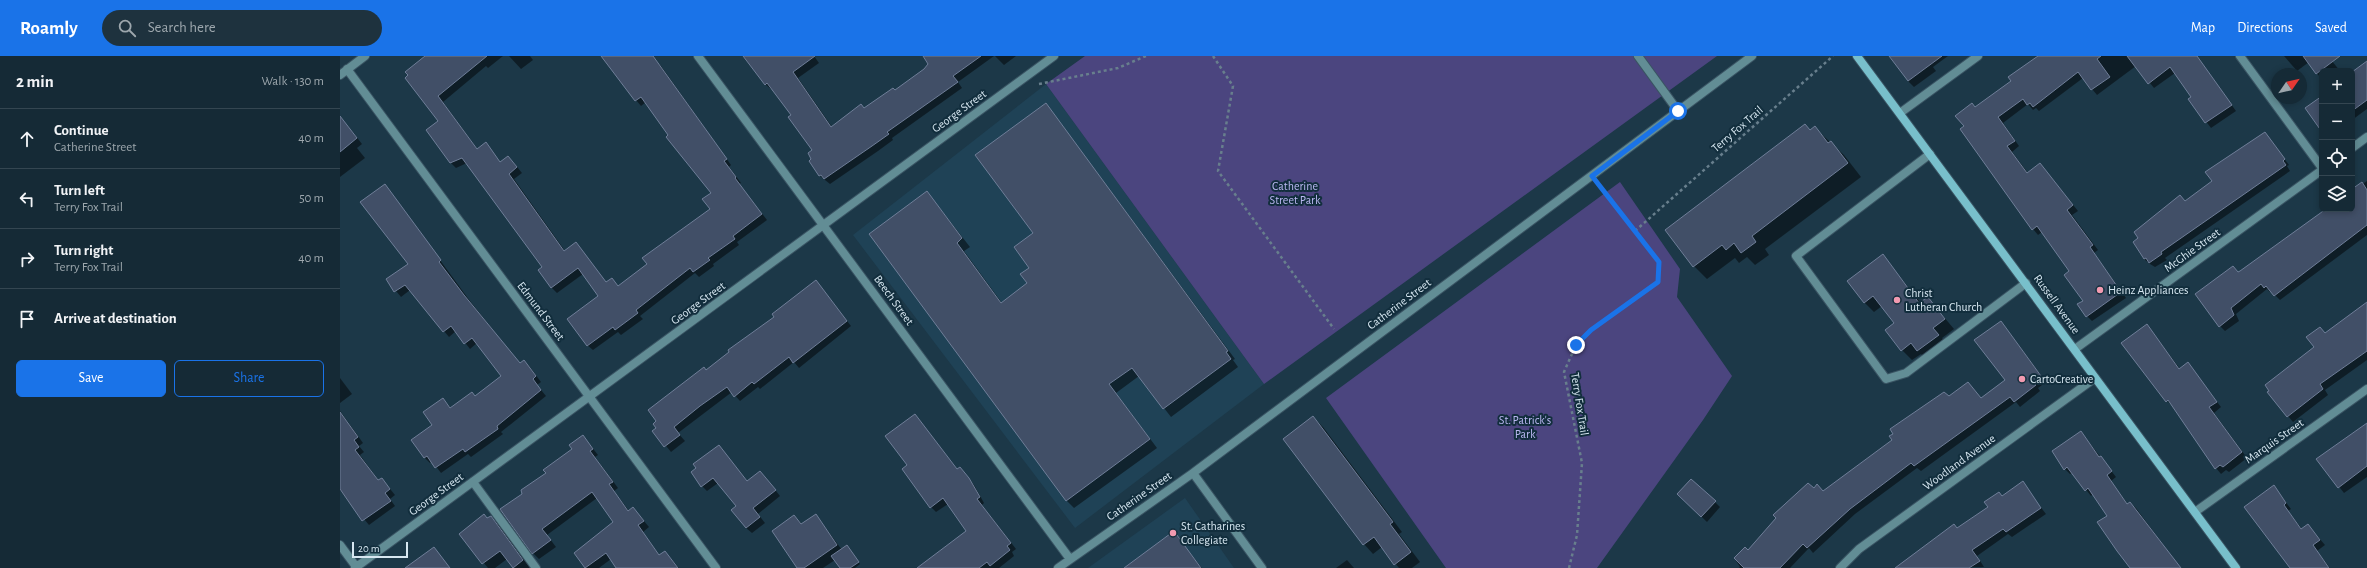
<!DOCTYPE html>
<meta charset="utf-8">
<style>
:root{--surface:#152a36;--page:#1e323e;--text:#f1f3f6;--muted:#9da7ad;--line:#344651;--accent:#1a73e8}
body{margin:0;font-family:"Alegreya Sans",sans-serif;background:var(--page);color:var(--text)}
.controls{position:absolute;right:12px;top:12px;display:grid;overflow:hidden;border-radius:6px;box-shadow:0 2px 6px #0003}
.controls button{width:36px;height:36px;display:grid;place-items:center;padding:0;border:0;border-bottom:1px solid var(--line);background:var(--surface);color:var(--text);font:20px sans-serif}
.compass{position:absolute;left:1931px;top:12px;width:36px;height:36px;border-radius:50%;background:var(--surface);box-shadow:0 2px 6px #0003;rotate:56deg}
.scale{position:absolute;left:12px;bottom:10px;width:56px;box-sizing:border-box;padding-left:4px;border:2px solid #d7e7f1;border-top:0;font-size:11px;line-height:14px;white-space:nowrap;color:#d7e7f1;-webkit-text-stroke:3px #122e3d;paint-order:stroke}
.stop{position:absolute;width:12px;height:12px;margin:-9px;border:3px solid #1a73e8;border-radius:50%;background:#fff}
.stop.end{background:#1a73e8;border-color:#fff;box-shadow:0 1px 4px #0008}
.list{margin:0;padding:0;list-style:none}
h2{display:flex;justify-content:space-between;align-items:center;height:52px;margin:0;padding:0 16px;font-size:17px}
h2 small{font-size:13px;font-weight:400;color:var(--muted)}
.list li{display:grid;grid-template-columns:26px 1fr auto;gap:12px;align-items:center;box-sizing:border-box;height:60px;padding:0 16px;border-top:1px solid var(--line)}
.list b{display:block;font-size:15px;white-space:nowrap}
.list p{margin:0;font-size:13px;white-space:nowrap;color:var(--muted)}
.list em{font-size:13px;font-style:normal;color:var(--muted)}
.actions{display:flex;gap:8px;padding:12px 16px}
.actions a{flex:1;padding:9px 0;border:1px solid var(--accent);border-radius:6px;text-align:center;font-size:14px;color:var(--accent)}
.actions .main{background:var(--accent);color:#fff}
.icon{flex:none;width:22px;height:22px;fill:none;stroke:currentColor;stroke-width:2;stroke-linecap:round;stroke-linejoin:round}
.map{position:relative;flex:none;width:2027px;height:512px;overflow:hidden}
header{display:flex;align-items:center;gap:24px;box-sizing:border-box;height:56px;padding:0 20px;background:var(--accent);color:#fff}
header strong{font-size:19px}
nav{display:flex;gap:22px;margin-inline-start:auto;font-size:14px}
.search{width:280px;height:36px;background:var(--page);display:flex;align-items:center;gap:10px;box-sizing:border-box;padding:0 14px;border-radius:22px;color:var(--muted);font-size:15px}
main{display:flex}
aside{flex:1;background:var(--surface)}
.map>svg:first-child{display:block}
.built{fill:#1f4256}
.green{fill:#4b457f}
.shadow{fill:#0007}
.building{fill:#414f67;stroke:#6f7e98}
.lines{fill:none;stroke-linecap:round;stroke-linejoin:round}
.lane-casing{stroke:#3a5463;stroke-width:10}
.street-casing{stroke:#3a5463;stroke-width:10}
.secondary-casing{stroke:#3a5463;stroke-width:10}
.path{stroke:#687f8d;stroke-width:2.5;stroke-dasharray:3 3;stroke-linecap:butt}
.lane{stroke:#628d95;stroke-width:8}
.street{stroke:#628d95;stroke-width:8}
.secondary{stroke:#78bfcb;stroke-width:8}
.route{stroke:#1a73e8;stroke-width:5}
.poi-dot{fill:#f29ab0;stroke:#122e3d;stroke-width:1.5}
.labels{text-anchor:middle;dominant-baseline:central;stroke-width:4;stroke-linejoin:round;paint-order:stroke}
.street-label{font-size:12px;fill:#d7e7f1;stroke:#122e3d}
.park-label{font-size:12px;fill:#bcb9f3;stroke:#122e3d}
.poi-label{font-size:12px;fill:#d7e7f1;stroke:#122e3d;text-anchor:start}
</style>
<header>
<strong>Roamly</strong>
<div class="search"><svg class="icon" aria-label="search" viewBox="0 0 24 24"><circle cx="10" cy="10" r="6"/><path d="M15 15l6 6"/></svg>Search here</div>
<nav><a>Map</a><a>Directions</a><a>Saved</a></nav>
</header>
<main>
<aside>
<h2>2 min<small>Walk · 130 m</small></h2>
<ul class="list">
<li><svg class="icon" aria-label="ahead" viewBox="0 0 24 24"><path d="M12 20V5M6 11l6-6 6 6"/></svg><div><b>Continue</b><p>Catherine Street</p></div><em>40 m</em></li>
<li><svg class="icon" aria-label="left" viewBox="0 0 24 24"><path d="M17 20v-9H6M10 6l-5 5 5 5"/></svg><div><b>Turn left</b><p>Terry Fox Trail</p></div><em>50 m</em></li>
<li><svg class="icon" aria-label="right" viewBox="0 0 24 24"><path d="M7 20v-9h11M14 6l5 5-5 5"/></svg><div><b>Turn right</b><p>Terry Fox Trail</p></div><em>40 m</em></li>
<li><svg class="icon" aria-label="arrive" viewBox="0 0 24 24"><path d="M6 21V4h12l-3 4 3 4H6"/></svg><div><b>Arrive at destination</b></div></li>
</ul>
<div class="actions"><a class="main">Save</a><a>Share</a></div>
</aside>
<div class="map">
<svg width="2027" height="512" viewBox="0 0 2027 512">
<rect width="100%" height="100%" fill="#1c3848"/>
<path class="built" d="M 706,28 L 924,328 L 735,472 L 513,179 Z
M 845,442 L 894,512 L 748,512 Z"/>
<path class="green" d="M 745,0 L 1377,0 L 924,328 L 706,28 Z
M 1280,126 L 1340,213 L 1337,241 L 1392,320 L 1363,364 L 1257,512 L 1106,512 L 986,342 Z"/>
<path class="shadow" d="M 86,0 L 163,0 L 148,12 L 146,10 L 103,46 L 138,94 L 146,88 L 161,107 L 168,102 L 174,107 L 182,117 L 174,123 L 225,195 L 236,187 L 266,227 L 272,223 L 279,231 L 308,208 L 371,153 L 373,137 L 306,46 L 301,50 L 296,44 L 264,0 L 305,0 L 315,4 L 321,10 L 391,109 L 389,111 L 401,127 L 399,128 L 427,164 L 397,186 L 399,189 L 373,208 L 374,210 L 359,221 L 355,217 L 300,260 L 303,263 L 281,279 L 278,276 L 253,294 L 247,289 L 260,240 L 243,218 L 217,237 L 211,231 L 204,211 L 127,107 L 116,112 L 111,107 Z
M 169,0 L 190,0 L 193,4 L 181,13 Z
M 403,0 L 474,0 L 479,7 L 458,22 L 492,71 L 555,35 L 590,9 L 590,0 L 654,0 L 618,26 L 622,32 L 552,82 L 553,84 L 538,95 L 490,128 L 480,120 L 473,103 L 473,95 L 452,59 L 432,32 L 431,33 L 425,28 Z
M 655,0 L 676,0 L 664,9 Z
M 1561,0 L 1608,0 L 1593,11 L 1596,15 L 1574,31 L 1568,25 Z
M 1700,0 L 1856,0 L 1896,55 L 1871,72 L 1849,43 L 1853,41 L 1835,17 L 1814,32 L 1796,10 L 1757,39 L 1743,22 L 1699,55 L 1696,52 L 1693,54 L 1688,48 L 1663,67 L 1679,90 L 1672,96 L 1688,117 L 1700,108 L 1738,155 L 1732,159 L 1758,194 L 1754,197 L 1786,242 L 1752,265 L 1747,260 L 1744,245 L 1731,215 L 1702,176 L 1698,179 L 1693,173 L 1622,73 L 1635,52 L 1672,25 Z
M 1944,0 L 1988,0 L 2000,15 L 1982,15 L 1982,24 L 1969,6 L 1957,15 Z
M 2027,12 L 2027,53 L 2012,64 L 2012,17 Z
M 706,48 L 895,303 L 893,304 L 898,311 L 831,361 L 799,320 L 776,337 L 817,392 L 734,452 L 726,444 L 587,136 L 630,191 L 624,195 L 662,247 L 689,227 Z
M 0,66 L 8,70 L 22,88 L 17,92 L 25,102 L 0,121 Z
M 1475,72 L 1504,99 L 1521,121 L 1425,193 L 1429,199 L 1415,209 L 1407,201 L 1399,207 L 1395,202 L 1367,223 L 1354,210 Z
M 1925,77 L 1949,109 L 1947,110 L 1950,115 L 1825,202 L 1827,204 L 1815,211 L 1810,208 L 1804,203 L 1846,146 L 1873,125 Z
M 2027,125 L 2027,179 L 1940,244 L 1931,235 L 1930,236 L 1927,233 L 1896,258 L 1899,265 L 1885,275 L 1880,270 L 1898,217 L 1988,153 L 2012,153 L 2012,135 Z
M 45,129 L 130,245 L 180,308 L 184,305 L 189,310 L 201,326 L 197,329 L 206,340 L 161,376 L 163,378 L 131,401 L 128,398 L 101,417 L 92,405 L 90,407 L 84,401 L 103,343 L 111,352 L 135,341 L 162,320 L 137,287 L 130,293 L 116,275 L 109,281 L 70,234 L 61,241 L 47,224 L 69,208 Z
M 1542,199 L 1581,247 L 1588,242 L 1614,273 L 1602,282 L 1608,290 L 1588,305 L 1581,298 L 1572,304 L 1562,294 L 1555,267 L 1542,250 L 1534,256 L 1524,246 Z
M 481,231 L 511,270 L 459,312 L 454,306 L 420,333 L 418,331 L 400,345 L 392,336 L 338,377 L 345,385 L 331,396 L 314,375 L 366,315 Z
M 2027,247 L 2027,304 L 1985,334 L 1988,339 L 1953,366 L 1948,360 L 1976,292 L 1986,278 Z
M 1661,266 L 1706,326 L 1698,332 L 1700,335 L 1680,351 L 1676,346 L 1581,415 L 1577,412 L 1515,458 L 1473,497 L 1469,492 L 1450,512 L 1399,512 L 1400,511 L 1395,503 L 1408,495 L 1474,434 L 1483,436 L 1628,327 L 1642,343 L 1666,324 Z
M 1807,269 L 1840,313 L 1848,308 L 1881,351 L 1874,357 L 1907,402 L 1889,416 L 1886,414 L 1881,418 L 1876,412 L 1833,350 L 1827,345 Z
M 0,322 L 12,338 L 0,347 Z
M 0,355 L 23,387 L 19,390 L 24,396 L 20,399 L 39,425 L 42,423 L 55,439 L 50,443 L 55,450 L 29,469 L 0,434 Z
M 575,359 L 618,414 L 625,418 L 634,429 L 644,447 L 642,449 L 676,493 L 672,496 L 674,500 L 659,512 L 579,511 L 627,475 L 608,448 L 596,456 L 591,451 L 568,409 Z
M 973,361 L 983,371 L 1062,476 L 1059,478 L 1080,506 L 1072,512 L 1059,512 L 1042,491 L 1033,498 L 1024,488 Z
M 2027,367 L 2027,421 L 2004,437 L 1977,403 Z
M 1741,376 L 1776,421 L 1771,425 L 1788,449 L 1790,447 L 1796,452 L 1840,512 L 1792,512 L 1769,460 L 1753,438 L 1751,440 L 1733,417 L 1730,418 L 1725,413 Z
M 243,380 L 258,399 L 255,401 L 278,432 L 274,435 L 289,455 L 293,452 L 309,471 L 303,476 L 320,500 L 325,496 L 339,512 L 277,512 L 271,503 L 259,512 L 246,512 L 236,497 L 274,466 L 257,442 L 207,479 L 216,491 L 199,503 L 193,497 L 183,438 L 233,393 Z
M 379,390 L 408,426 L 425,421 L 440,440 L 418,458 L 425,467 L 412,477 L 406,472 L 397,450 L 378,427 L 367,435 L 362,430 Z
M 1682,427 L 1706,458 L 1672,481 L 1668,478 L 1637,500 L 1644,511 L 1558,512 L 1614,469 L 1618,473 Z
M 1934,431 L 1951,453 L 1948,455 L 1962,473 L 1968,469 L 1985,489 L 1977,495 L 1990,512 L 1952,512 Z
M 1338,438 L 1375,446 L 1380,451 L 1367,466 Z
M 476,459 L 502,494 L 509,493 L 520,508 L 515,512 L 501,512 L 495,504 L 483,512 L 458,512 L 454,460 L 462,468 Z
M 151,461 L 159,469 L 190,512 L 174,512 L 167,503 L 155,512 L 148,512 L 120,478 Z
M 834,477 L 862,512 L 785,512 Z
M 94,492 L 110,512 L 66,512 Z
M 1007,504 L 1014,512 L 996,512 Z"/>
<path class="building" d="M 85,0 L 147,0 L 98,40 L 137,93 L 146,86 L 160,106 L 168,100 L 177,111 L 169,118 L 224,195 L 236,186 L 266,226 L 272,222 L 278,230 L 307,208 L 302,202 L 370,153 L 362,143 L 371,137 L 326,81 L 328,79 L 301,41 L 295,45 L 261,0 L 313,0 L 387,103 L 384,105 L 396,121 L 395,122 L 422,158 L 393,180 L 395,183 L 368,202 L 370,204 L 353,216 L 350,212 L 296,254 L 298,257 L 275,274 L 273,271 L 247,290 L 227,263 L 258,240 L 238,212 L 211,232 L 198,214 L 202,211 L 122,102 L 110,107 L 86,74 L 98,65 L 65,22 L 68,19 L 65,16 Z
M 403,0 L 475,0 L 453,16 L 491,71 L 521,48 L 524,52 L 553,32 L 555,34 L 584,13 L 588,8 L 583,0 L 641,0 L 613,20 L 618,26 L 547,76 L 549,78 L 532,90 L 484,123 L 481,119 L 479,120 L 469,105 L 471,103 L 468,97 L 472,94 L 448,61 L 451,59 L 427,27 L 425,29 Z
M 1549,0 L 1602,0 L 1568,25 Z
M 1698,0 L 1761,0 L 1757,3 L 1770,21 L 1751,34 L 1738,16 L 1693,51 L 1690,47 L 1687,49 L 1683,43 L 1658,61 L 1675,85 L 1667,90 L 1687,117 L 1700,107 L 1733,149 L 1727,154 L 1753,189 L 1750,191 L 1781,236 L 1746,261 L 1737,248 L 1743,245 L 1724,219 L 1729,215 L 1697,170 L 1692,174 L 1620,73 L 1624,70 L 1615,60 L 1632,47 L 1635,51 L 1671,25 L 1668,21 Z
M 1787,0 L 1857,0 L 1892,49 L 1865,67 L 1848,43 L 1851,41 L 1830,11 L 1808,28 Z
M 1963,0 L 2000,0 L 1976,18 Z
M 2027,5 L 2027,44 L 2012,55 L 2012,16 Z
M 1982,40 L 1982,76 L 1965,52 Z
M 706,47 L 888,295 L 886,296 L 891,303 L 823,353 L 792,312 L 769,328 L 810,383 L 726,445 L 529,178 L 587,135 L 622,182 L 617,187 L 661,247 L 687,227 L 680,218 L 689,212 L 674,191 L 693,177 L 635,99 Z
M 0,60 L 17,82 L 0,96 Z
M 1465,68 L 1470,74 L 1475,70 L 1488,87 L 1491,85 L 1508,107 L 1412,180 L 1416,186 L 1401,197 L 1394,187 L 1386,194 L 1382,189 L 1353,211 L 1325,174 Z
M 1925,76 L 1945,103 L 1943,105 L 1946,109 L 1821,196 L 1822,198 L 1809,207 L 1806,202 L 1804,203 L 1793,186 L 1798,182 L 1794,176 L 1840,139 L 1845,145 L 1872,125 L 1865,116 Z
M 2022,126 L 2027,134 L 2027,169 L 1934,240 L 1926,230 L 1924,232 L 1921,228 L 1891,252 L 1894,259 L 1879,271 L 1855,238 L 1893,210 L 1898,216 L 1900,215 L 1986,153 L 2012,153 L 2012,133 Z
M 45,128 L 101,204 L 99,206 L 124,239 L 180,307 L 184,304 L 196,320 L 193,323 L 201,334 L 157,370 L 158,373 L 125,396 L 123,393 L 95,412 L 87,400 L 84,402 L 71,384 L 92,369 L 83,356 L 103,342 L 110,352 L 132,336 L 135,340 L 161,320 L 132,282 L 124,288 L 111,270 L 103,276 L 65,229 L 54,236 L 46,223 L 68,208 L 20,146 Z
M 1543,198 L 1579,247 L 1588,241 L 1605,263 L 1593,272 L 1599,279 L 1577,295 L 1571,287 L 1561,295 L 1545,274 L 1554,267 L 1533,240 L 1524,247 L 1507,225 Z
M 476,224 L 507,265 L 453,307 L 449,301 L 414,328 L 412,326 L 394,341 L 387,331 L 360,350 L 334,371 L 340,379 L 324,391 L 312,375 L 316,372 L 313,368 L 316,365 L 308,354 L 364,311 L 366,314 L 389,296 L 388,294 L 434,261 L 432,258 Z
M 2027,246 L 2027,295 L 1980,328 L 1983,333 L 1947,361 L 1927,336 L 1929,335 L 1925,329 L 1974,291 L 1966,281 L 1980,271 L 1985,277 Z
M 1661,265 L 1701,320 L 1693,326 L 1696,329 L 1674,346 L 1670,341 L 1574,410 L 1571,407 L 1510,453 L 1467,492 L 1463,488 L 1440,512 L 1404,512 L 1394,502 L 1405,491 L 1408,494 L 1436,462 L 1433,459 L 1468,427 L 1474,432 L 1477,428 L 1483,435 L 1552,384 L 1549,380 L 1553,378 L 1550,373 L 1604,336 L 1609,340 L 1628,326 L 1641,342 L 1665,324 L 1634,284 Z
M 1807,268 L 1839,313 L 1848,306 L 1877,346 L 1869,351 L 1902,396 L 1883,411 L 1880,409 L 1875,413 L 1828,344 L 1826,346 L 1781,287 Z
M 0,356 L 18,381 L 14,384 L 19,391 L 15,394 L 38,424 L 42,422 L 50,433 L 45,437 L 51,445 L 22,465 L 0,433 Z
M 575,358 L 617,413 L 620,411 L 629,422 L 640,441 L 637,443 L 671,487 L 667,490 L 670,494 L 650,510 L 647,506 L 639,512 L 577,512 L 626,475 L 603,442 L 590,452 L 562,413 L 567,409 L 545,380 Z
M 973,360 L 1053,466 L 1050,468 L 1071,496 L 1054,509 L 1034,481 L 1023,489 L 943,383 Z
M 2027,367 L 2027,410 L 1998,432 L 1976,403 Z
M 1741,375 L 1759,401 L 1761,400 L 1772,415 L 1767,419 L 1787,448 L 1790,446 L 1841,512 L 1790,512 L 1777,495 L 1757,466 L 1767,460 L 1748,432 L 1745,435 L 1727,411 L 1724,414 L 1712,395 Z
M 243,379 L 253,393 L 250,395 L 273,426 L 269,428 L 288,455 L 293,451 L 304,465 L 298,469 L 319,499 L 325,495 L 338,512 L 276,512 L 266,497 L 245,512 L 234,497 L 273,466 L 252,436 L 202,473 L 211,484 L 192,498 L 160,453 L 182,438 L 181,434 L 206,417 L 203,414 L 232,393 L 229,389 Z
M 379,389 L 407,425 L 420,415 L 436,434 L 413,452 L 420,461 L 406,472 L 391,454 L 396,450 L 373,422 L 361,431 L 351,416 L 356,412 L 353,408 Z
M 1351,423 L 1376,445 L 1361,461 L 1337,438 Z
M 1683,425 L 1701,452 L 1666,476 L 1663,473 L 1632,494 L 1640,505 L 1629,512 L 1555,512 L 1614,468 L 1617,472 L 1648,451 L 1644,446 L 1659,436 L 1662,440 Z
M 1934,429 L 1946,447 L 1944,449 L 1961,473 L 1968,468 L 1980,484 L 1973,489 L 1989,512 L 1950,512 L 1904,451 Z
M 144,458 L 147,462 L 151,460 L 183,504 L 173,512 L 160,495 L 142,508 L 119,478 Z
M 476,458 L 497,489 L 464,512 L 457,512 L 432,475 L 454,459 L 461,468 Z
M 834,475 L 861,512 L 784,512 Z
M 507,489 L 519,506 L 510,512 L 500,512 L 491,500 Z
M 94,491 L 110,512 L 65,512 Z"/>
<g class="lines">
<defs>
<path id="lane" d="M 1298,0 L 1338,55
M 1590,98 L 1456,200 L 1546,323 L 1566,317 L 1686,227
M 133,426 L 196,512"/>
<path id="street" d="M 358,0 L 730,503
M 1900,0 L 1982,112
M 7,13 L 376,512
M 0,19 L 25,0
M 1560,57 L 1638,0
M 2012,92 L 2027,81
M 1735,293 L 1982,114
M 853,417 L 922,512
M 1855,456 L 2027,333
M 0,489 L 17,512
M 15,512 L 714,0
M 718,512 L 853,417 L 1412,0
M 1500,512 L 1519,493 L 1755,322"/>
<path id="secondary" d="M 1517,0 L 1896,512"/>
</defs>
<use href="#lane" class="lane-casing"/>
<use href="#street" class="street-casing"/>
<use href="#secondary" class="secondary-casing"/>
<path class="path" d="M 873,0 L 893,30 L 878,115 L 994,273
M 699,28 L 778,12 L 806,0
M 1295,175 L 1493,0
M 1229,512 L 1237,479 L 1242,407 L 1224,316 L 1236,289 L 1251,274 L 1318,226 L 1319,206 L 1259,129"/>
<use href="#lane" class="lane"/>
<use href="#street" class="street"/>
<use href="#secondary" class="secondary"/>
</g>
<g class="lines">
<path class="route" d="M 1236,289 L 1251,274 L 1318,226 L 1319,206 L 1252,120 L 1338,55"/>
</g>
<g class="poi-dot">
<circle cx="1760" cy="234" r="4"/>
<circle cx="1557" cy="244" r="4"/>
<circle cx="1682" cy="323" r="4"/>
<circle cx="833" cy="477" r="4"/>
</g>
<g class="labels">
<g class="street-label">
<text transform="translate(619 55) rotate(-36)">George Street</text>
<text transform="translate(1397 73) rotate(-41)">Terry Fox Trail</text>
<text transform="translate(1852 194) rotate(-36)">McGhie Street</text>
<text transform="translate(554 244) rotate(54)">Beech Street</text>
<text transform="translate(358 247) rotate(-36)">George Street</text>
<text transform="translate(1059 248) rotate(-37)">Catherine Street</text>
<text transform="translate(1717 248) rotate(54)">Russell Avenue</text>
<text transform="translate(201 255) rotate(53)">Edmund Street</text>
<text transform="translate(1240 348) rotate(81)">Terry Fox Trail</text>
<text transform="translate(1934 385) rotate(-35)">Marquis Street</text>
<text transform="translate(1619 406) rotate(-36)">Woodland Avenue</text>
<text transform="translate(96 438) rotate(-36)">George Street</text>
<text transform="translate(799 440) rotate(-35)">Catherine Street</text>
</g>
<g class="park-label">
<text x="955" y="130">Catherine<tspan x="955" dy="14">Street Park</tspan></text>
<text x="1185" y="364">St. Patrick's<tspan x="1185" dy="14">Park</tspan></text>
</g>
<g class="poi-label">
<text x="1768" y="234">Heinz Appliances</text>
<text x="1565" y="237">Christ<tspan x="1565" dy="14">Lutheran Church</tspan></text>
<text x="1690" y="323">CartoCreative</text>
<text x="841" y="470">St. Catharines<tspan x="841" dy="14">Collegiate</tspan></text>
</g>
</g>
</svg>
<div class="controls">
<button>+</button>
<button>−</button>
<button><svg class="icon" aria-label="locate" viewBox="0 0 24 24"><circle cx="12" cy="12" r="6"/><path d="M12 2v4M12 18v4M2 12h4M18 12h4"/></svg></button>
<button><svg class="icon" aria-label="layers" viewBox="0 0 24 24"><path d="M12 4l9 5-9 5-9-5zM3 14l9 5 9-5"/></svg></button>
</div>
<svg class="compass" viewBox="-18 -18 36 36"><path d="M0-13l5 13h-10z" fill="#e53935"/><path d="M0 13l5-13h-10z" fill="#9da7ad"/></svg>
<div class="scale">20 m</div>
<div class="stop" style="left:1338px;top:55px"></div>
<div class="stop end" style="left:1236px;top:289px"></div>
</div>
</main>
